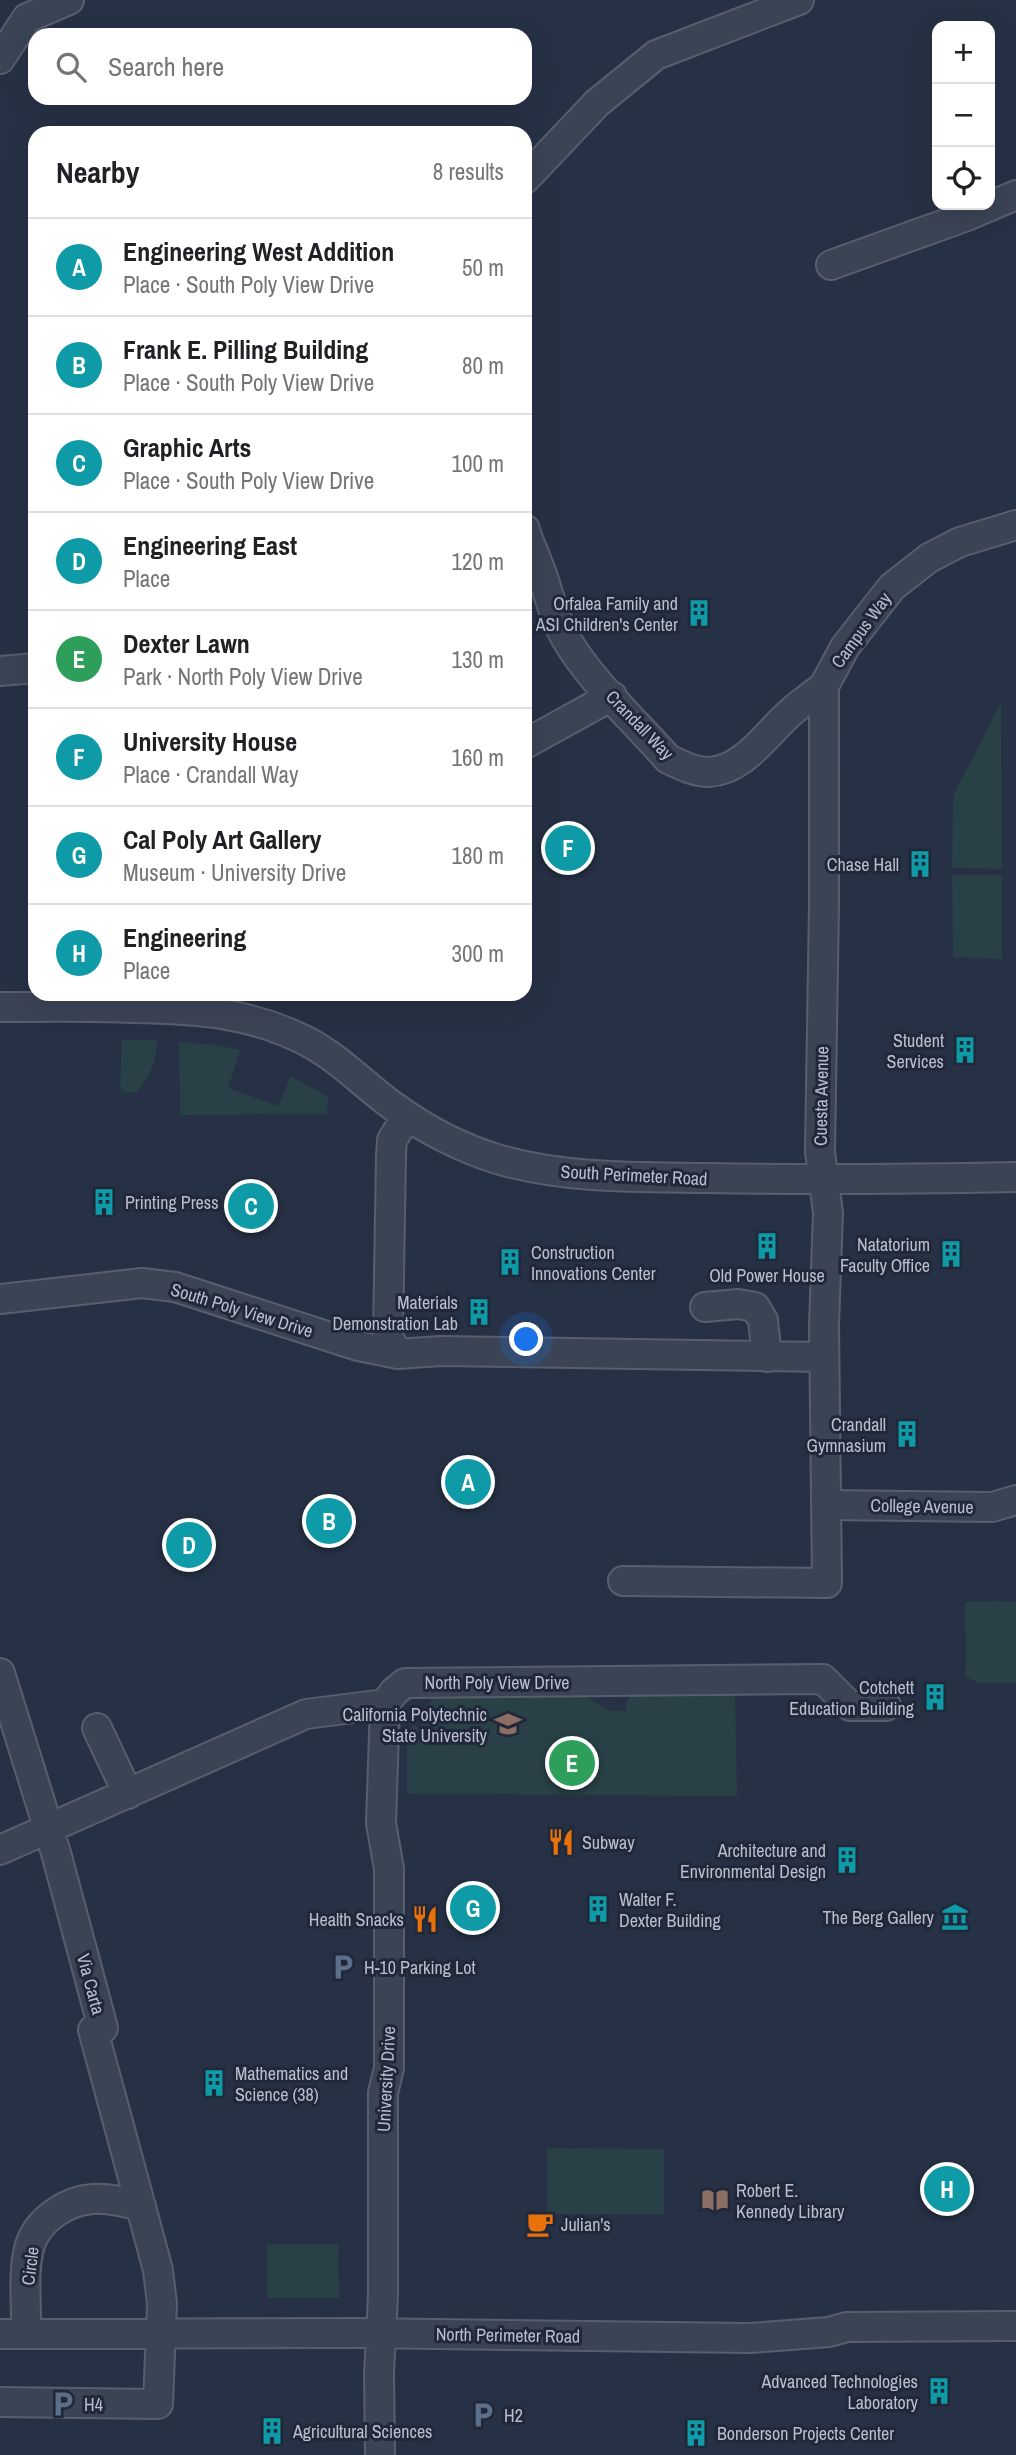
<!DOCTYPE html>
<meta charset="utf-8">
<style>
:root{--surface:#fff;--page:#f2f2f2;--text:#202124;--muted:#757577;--line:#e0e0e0;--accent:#526285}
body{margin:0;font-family:"Archivo Narrow",sans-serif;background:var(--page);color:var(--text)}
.controls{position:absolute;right:21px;top:21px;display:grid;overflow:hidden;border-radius:14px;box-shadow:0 7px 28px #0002}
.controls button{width:63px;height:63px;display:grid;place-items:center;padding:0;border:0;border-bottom:2px solid var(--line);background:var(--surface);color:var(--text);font:35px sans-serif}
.you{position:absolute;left:527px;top:1340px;width:24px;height:24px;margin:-18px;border:5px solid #fff;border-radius:50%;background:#1a73e8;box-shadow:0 0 0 10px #1a73e833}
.badge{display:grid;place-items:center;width:46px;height:46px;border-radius:50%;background:var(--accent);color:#fff;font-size:23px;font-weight:700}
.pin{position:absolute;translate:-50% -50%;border:4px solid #fff;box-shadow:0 2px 7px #0006}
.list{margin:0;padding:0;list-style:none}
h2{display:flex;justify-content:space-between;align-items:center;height:91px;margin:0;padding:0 28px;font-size:30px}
h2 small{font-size:23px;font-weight:400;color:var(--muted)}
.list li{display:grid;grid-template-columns:46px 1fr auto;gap:21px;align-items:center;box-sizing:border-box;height:98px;padding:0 28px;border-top:2px solid var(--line)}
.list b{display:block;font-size:26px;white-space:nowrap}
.list p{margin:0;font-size:23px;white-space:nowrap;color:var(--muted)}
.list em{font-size:23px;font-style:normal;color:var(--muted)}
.icon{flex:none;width:38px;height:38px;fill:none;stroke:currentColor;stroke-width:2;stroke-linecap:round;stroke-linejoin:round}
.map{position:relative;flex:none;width:1016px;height:2455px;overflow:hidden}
.search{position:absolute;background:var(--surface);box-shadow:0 7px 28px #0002;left:28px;top:28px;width:504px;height:77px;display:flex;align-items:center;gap:18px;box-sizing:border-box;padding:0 24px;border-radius:21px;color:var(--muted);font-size:26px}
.panel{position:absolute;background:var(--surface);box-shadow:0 7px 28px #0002;left:28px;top:126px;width:504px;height:875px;border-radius:21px}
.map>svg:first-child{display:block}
.green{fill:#294046}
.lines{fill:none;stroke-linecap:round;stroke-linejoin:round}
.minor-casing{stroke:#575f6f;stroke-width:32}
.minor{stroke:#3b4455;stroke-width:28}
.labels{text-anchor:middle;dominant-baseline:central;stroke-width:6;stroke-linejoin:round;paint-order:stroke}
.poi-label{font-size:18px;fill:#b9bfce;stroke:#20283a;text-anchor:end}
.street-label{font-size:18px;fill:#b9bfce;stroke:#20283a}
</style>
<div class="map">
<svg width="1016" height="2455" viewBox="0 0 1016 2455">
<rect width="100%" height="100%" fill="#273145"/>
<path class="green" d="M 1001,703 L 1002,869 L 952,868 L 953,796 Z
M 952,875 L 1002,875 L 1002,959 L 953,957 Z
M 122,1040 L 157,1040 C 158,1060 149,1078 136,1092 L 126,1093 L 120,1087 Z
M 179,1042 L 217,1045 L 240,1050 L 228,1088 L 278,1106 L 291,1076 L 328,1097 L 327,1114 L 180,1115 Z
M 997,1601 L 1016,1602 L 1016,1683 L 979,1683 L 966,1677 L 965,1602 Z
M 580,1693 L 610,1711 L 625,1711 L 627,1700 L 634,1693 L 735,1693 L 737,1796 L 407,1794 L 407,1733 L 413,1725 L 420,1728 L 431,1701 L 445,1694 Z
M 547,2148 L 664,2149 L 664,2214 L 547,2214 Z
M 267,2244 L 338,2244 L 339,2298 L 267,2298 Z"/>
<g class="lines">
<defs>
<path id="minor" d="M 0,59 L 27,18 L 69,0
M 525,179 L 597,103 L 656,55 L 799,0
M 831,265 L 967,216 L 1016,195
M 525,529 C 528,542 534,552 538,564 C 548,587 551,612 564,635 C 589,680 634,720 668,759 C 681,765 694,772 709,772 C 744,770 766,734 790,713 C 801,703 813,695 824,686
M 0,671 L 35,668
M 525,744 L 612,696
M 0,1007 C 44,1007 89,1006 133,1008 C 196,1009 250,1012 308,1042 C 340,1059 364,1085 393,1106 C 423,1128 461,1148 497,1159 C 566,1179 637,1177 708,1178 C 811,1180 913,1179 1016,1177
M 0,1299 L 142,1283 L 175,1287 L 358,1346 L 398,1354 L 440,1351 L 824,1357
M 705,1307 L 738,1304 L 755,1307 L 763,1320 L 767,1357
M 398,1354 L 388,1337 L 391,1155 L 392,1140 L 407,1116
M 827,1505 L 992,1507 L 1016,1500
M 623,1581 L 827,1583 L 824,1325 L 828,1213 L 820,1152 L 824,904 L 824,686 L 845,647 L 892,587 L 929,558 L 960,542 L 1016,525
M 0,1673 L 56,1853 L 103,2028 L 93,2030 L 158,2270 L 162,2304 L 158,2404 L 0,2402
M 97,1728 L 128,1794
M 0,1850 L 306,1714 L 385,1704 L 394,1692 L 405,1683 L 823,1679 L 850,1706 L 886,1706
M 26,2333 C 27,2305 22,2272 30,2245 C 38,2220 66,2201 92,2199 C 109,2198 125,2202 141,2206
M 0,2334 L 361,2333 L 750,2338 L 829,2332 L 847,2327 L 1016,2326
M 380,2455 L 379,2374 L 383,2295 L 383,2093 L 389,2068 L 389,1869 L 381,1823 L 385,1704"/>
</defs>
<use href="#minor" class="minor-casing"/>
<use href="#minor" class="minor"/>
</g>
<defs>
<symbol id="building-bare" viewBox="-9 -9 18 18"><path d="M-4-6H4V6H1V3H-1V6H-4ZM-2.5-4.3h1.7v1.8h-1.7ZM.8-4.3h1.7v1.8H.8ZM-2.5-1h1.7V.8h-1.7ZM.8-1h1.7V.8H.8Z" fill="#0f9aa8" stroke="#20283a" stroke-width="2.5" paint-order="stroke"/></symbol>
<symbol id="university-bare" viewBox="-9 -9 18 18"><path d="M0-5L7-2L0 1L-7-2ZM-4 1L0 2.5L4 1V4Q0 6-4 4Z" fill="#8d6e63" stroke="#20283a" stroke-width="2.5" paint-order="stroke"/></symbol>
<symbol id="restaurant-bare" viewBox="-9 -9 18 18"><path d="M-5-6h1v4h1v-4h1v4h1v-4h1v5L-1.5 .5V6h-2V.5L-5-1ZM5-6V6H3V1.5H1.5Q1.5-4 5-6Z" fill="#e8710a" stroke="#20283a" stroke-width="2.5" paint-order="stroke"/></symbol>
<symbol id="museum-bare" viewBox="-9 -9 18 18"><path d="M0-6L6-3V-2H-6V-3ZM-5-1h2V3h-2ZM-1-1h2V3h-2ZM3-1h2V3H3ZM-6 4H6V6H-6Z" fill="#0f9aa8" stroke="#20283a" stroke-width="2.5" paint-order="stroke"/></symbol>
<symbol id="parking-bare" viewBox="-9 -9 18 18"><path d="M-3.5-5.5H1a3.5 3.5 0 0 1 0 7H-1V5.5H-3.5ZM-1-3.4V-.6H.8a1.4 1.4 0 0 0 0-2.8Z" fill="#5c6f8a" stroke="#20283a" stroke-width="2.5" paint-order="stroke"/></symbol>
<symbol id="library-bare" viewBox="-9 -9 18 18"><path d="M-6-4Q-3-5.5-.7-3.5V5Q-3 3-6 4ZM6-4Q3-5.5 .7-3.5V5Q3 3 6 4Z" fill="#8d6e63" stroke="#20283a" stroke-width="2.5" paint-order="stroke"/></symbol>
<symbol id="cafe-bare" viewBox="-9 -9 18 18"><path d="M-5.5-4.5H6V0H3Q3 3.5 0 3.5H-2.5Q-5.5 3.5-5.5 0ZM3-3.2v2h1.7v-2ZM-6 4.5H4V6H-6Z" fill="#e8710a" stroke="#20283a" stroke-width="2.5" paint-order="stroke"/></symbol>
</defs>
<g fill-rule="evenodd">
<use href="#building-bare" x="680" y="594" width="38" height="38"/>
<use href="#building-bare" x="901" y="845" width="38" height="38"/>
<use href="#building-bare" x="946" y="1031" width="38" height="38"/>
<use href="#building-bare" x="85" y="1183" width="38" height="38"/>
<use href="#building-bare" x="748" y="1227" width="38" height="38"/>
<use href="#building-bare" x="932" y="1235" width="38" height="38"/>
<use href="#building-bare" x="491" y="1243" width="38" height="38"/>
<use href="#building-bare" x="460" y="1293" width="38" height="38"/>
<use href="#building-bare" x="888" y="1415" width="38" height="38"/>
<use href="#building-bare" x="916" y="1678" width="38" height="38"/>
<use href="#university-bare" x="489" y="1705" width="38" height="38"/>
<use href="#restaurant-bare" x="542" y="1823" width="38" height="38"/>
<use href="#building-bare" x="828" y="1841" width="38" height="38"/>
<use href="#building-bare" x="579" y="1890" width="38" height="38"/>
<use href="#museum-bare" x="936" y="1898" width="38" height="38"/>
<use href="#restaurant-bare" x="406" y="1900" width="38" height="38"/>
<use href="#parking-bare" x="324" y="1948" width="38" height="38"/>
<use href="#building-bare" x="195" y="2064" width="38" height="38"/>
<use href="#library-bare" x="696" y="2181" width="38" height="38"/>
<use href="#cafe-bare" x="521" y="2205" width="38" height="38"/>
<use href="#building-bare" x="920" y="2372" width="38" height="38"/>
<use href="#parking-bare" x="44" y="2385" width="38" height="38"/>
<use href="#parking-bare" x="464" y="2396" width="38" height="38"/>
<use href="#building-bare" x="253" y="2412" width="38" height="38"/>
<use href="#building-bare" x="677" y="2414" width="38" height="38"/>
</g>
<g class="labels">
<g class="poi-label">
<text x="678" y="603">Orfalea Family and<tspan x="678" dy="21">ASI Children's Center</tspan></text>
<text x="899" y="864">Chase Hall</text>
<text x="944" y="1040">Student<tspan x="944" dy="21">Services</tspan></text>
<text x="125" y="1202" text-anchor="start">Printing Press</text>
<text x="930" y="1244">Natatorium<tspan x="930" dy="21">Faculty Office</tspan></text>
<text x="531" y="1252" text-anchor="start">Construction<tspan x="531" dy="21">Innovations Center</tspan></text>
<text x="767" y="1275" text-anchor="middle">Old Power House</text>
<text x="458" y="1302">Materials<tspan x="458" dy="21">Demonstration Lab</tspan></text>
<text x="886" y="1424">Crandall<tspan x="886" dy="21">Gymnasium</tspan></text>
<text x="914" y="1687">Cotchett<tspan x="914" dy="21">Education Building</tspan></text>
<text x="487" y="1714">California Polytechnic<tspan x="487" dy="21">State University</tspan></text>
<text x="582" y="1842" text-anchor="start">Subway</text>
<text x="826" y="1850">Architecture and<tspan x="826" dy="21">Environmental Design</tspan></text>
<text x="619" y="1899" text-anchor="start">Walter F.<tspan x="619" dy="21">Dexter Building</tspan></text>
<text x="934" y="1917">The Berg Gallery</text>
<text x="404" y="1919">Health Snacks</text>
<text x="364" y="1967" text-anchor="start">H-10 Parking Lot</text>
<text x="235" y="2073" text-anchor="start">Mathematics and<tspan x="235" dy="21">Science (38)</tspan></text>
<text x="736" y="2190" text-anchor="start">Robert E.<tspan x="736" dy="21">Kennedy Library</tspan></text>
<text x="561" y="2224" text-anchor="start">Julian's</text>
<text x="918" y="2381">Advanced Technologies<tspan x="918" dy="21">Laboratory</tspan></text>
<text x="84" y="2404" text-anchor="start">H4</text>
<text x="504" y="2415" text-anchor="start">H2</text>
<text x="293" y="2431" text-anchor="start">Agricultural Sciences</text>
<text x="717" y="2433" text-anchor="start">Bonderson Projects Center</text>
</g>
<g class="street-label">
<text transform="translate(861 630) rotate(-54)">Campus Way</text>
<text transform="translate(640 725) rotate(46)">Crandall Way</text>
<text transform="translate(821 1096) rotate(-89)">Cuesta Avenue</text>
<text transform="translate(634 1175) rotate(3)">South Perimeter Road</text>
<text transform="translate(242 1310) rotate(17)">South Poly View Drive</text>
<text transform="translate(922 1506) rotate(1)">College Avenue</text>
<text x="497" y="1682">North Poly View Drive</text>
<text transform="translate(91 1984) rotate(75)">Via Carta</text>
<text transform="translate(386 2079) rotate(-87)">University Drive</text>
<text transform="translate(30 2266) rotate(-83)">Circle</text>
<text transform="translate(508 2335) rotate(1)">North Perimeter Road</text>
</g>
</g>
</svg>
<div class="controls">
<button>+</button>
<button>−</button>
<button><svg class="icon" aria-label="locate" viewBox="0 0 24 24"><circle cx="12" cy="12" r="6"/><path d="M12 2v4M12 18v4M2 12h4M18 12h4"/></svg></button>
</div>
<div class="you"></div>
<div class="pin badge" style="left:468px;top:1482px;background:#0f9aa8">A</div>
<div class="pin badge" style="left:329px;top:1521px;background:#0f9aa8">B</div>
<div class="pin badge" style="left:251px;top:1206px;background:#0f9aa8">C</div>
<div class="pin badge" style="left:189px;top:1545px;background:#0f9aa8">D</div>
<div class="pin badge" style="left:572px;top:1763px;background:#2e9e5b">E</div>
<div class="pin badge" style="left:568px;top:848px;background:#0f9aa8">F</div>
<div class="pin badge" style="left:473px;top:1908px;background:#0f9aa8">G</div>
<div class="pin badge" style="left:947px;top:2189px;background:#0f9aa8">H</div>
<div class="search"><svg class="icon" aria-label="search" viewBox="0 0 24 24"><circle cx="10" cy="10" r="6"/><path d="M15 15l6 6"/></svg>Search here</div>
<section class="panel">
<h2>Nearby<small>8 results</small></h2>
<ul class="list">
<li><span class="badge" style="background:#0f9aa8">A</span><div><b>Engineering West Addition</b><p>Place · South Poly View Drive</p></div><em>50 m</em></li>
<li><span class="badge" style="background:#0f9aa8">B</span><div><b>Frank E. Pilling Building</b><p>Place · South Poly View Drive</p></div><em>80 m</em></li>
<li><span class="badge" style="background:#0f9aa8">C</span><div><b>Graphic Arts</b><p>Place · South Poly View Drive</p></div><em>100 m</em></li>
<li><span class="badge" style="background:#0f9aa8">D</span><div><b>Engineering East</b><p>Place</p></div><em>120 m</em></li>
<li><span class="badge" style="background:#2e9e5b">E</span><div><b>Dexter Lawn</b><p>Park · North Poly View Drive</p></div><em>130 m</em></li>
<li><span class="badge" style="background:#0f9aa8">F</span><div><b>University House</b><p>Place · Crandall Way</p></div><em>160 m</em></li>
<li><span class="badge" style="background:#0f9aa8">G</span><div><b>Cal Poly Art Gallery</b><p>Museum · University Drive</p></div><em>180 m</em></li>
<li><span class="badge" style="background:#0f9aa8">H</span><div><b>Engineering</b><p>Place</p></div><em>300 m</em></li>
</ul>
</section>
</div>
